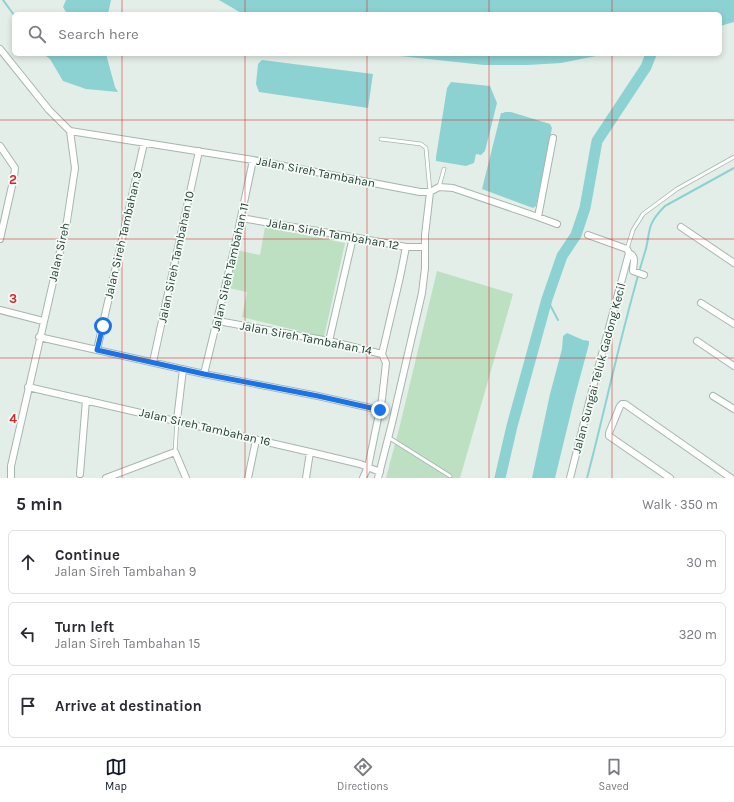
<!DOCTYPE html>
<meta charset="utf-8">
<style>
:root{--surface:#fff;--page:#f7f7f7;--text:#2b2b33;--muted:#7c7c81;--line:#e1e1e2;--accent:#111827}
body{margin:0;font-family:Karla,sans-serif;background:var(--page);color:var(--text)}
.stop{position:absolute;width:12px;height:12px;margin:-9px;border:3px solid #1a73e8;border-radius:50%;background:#fff}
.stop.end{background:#1a73e8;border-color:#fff;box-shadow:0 1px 4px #0008}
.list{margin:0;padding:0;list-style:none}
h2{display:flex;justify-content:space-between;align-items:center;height:52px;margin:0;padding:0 16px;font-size:17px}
h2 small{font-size:13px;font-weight:400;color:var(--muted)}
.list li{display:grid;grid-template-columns:26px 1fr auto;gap:12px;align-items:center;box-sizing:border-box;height:64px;margin:0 8px 8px;padding:0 8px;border:1px solid var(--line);border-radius:6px}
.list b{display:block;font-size:15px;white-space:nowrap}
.list p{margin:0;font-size:13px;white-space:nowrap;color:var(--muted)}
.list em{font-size:13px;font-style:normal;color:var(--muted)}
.icon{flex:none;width:22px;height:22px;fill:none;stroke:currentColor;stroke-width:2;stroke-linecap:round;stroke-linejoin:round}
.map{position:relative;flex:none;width:734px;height:478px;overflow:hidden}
.search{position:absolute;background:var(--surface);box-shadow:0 2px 6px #0003;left:12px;right:12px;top:12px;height:44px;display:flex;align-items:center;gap:10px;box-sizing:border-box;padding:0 14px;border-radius:6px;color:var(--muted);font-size:15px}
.sheet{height:268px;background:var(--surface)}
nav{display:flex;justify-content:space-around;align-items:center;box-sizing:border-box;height:56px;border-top:1px solid var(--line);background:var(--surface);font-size:11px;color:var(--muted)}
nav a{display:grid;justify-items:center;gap:2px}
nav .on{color:var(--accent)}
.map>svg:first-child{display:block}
.green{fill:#bddfc2}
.water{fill:#8cd2d3}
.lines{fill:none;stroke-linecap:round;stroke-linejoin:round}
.stream{stroke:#8cd2d3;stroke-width:2}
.river{stroke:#8cd2d3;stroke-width:11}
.service-casing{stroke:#a6b6af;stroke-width:4.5}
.minor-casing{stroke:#a6b6af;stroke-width:8}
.service{stroke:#fff;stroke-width:3}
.minor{stroke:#fff;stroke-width:6}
.route{stroke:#1a73e8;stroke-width:5}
.grid{fill:none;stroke:#d62828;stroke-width:1;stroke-opacity:0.55}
.labels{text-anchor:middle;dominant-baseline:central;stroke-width:3.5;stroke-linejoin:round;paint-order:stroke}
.street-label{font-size:12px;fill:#234035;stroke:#f5faf7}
.grid-label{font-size:13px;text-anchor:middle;font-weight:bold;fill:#d62828;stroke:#f5faf7;stroke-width:3.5;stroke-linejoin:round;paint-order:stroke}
</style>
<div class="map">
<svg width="734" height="478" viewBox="0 0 734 478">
<rect width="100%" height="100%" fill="#e4eee8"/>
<path class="green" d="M 265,227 L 345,243 L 324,337 L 242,317 L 247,292 L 229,288 L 237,250 L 260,255 Z
M 437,271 L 513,294 L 460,478 L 386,478 L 400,425 Z"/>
<path class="water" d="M 66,0 L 111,0 L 108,14 L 67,14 L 63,7 Z
M 219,0 L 734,0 L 734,22 L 720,26 L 720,14 L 243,14 Z
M 43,54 L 106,54 L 115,87 L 118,92 L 86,89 L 63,81 L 50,59 Z
M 382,54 L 606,54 L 561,63 L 528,65 L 484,65 Z
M 262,60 L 373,74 L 368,108 L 259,92 L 256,84 L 258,64 Z
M 451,82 L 490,86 L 497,103 L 485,151 L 481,155 L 476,154 L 474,163 L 466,166 L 436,161 L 436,157 L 447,88 Z
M 505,112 L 511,112 L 550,124 L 552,128 L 536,206 L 533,208 L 482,189 L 501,113 L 503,113 Z
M 567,333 L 583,340 L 589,341 L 589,344 L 575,396 L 555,478 L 532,478 L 550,394 L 562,349 L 563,336 Z"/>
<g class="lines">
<path class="stream" d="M 3,0 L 14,15
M 547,299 L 558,320
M 587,478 C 607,403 622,326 645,252 C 648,243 648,233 651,225 C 654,217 659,212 665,206 L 734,168"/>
<path class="river" d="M 500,478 L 512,426 L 547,299 L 562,256 L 576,235 L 585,208 L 597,141 L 646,67 L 651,54"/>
<defs>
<path id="service" d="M 381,139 L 421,144 L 426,148 L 430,192
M 439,187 L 444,169
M 627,249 L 633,230 L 643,214 L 677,189 L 734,157
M 388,437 L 450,476
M 175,452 L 177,420"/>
<path id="minor" d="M 0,49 L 49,110 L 70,131 L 75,168 L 67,221 L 11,466 L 11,478
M 70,131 L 253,160 L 420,192 L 430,192 L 439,187 L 453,188 L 538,217 L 557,224
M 0,146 L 15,168 L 14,177 L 0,239
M 538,217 L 553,138
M 241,218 L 353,237 L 406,247 L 425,247
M 681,227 L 734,263
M 629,253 C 637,257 633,263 633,271 L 644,275
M 701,303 L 734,324
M 0,310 L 43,321
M 218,321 L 329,341 L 382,354
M 39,337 L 204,374 L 318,396 L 380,410
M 329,341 L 353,237
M 697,341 L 734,366
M 97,350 L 144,143
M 382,354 L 400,277 L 406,247
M 153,362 L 199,151
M 204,374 L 234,250 L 253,160
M 28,387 L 310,452 L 360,464 L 380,472
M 713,396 L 734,409
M 177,420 L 183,369
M 80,474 L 86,400
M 106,478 L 175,452 L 186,478
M 248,478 L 256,440
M 306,478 L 310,452
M 363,478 L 368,467 L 382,399 L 386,363 L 382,354
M 378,478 L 392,423 L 422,293 L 425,268 L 425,235 L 430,192
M 570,478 L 592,391 L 629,253 L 627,249 L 588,235
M 670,478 L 609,436 L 609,433 L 620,406 L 622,404 L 625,404 L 731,478"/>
</defs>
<use href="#service" class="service-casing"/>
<use href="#minor" class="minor-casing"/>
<use href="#service" class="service"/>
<use href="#minor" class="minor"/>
</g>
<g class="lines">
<path class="route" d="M 103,326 L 97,350 L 204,374 L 318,396 L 380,410"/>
</g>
<path class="grid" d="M 122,0 L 122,14M 245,0 L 245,14M 367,0 L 367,14M 489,0 L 489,14M 612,0 L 612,14M 122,54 L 122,478M 245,54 L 245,478M 367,54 L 367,478M 489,54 L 489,478M 612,54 L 612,478M 0,120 L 734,120M 0,239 L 734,239M 0,358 L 734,358"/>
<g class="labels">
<g class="street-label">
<text transform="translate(316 172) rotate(11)">Jalan Sireh Tambahan</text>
<text transform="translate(333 234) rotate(10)">Jalan Sireh Tambahan 12</text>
<text transform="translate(123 235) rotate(-77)">Jalan Sireh Tambahan 9</text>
<text transform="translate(59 252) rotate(-77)">Jalan Sireh</text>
<text transform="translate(176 257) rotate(-78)">Jalan Sireh Tambahan 10</text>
<text transform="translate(230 267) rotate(-77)">Jalan Sireh Tambahan 11</text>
<text transform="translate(306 338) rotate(11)">Jalan Sireh Tambahan 14</text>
<text transform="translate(599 368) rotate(-75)">Jalan Sungai Teluk Gadong Kecil</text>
<text transform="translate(205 427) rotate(13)">Jalan Sireh Tambahan 16</text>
</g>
</g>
<g class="grid-label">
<text x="13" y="184">2</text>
<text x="13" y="303">3</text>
<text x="13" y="423">4</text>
</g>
</svg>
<div class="stop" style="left:103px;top:326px"></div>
<div class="stop end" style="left:380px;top:410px"></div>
<div class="search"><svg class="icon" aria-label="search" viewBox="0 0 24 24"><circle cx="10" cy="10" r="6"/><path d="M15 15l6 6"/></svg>Search here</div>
</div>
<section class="sheet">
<h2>5 min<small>Walk · 350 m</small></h2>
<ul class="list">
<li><svg class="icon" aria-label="ahead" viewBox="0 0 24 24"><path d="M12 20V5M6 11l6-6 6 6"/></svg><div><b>Continue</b><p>Jalan Sireh Tambahan 9</p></div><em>30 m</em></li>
<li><svg class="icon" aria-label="left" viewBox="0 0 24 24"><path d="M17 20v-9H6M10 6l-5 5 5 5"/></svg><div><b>Turn left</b><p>Jalan Sireh Tambahan 15</p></div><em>320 m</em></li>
<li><svg class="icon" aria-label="arrive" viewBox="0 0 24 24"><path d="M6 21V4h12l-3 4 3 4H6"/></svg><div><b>Arrive at destination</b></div></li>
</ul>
</section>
<nav>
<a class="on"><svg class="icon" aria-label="map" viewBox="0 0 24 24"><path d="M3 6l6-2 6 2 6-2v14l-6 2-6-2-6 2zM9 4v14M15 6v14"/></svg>Map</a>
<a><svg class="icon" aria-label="directions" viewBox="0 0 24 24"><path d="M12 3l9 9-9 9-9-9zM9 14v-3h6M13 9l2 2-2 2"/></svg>Directions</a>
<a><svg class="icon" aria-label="saved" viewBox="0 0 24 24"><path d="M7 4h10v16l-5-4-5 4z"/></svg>Saved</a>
</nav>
